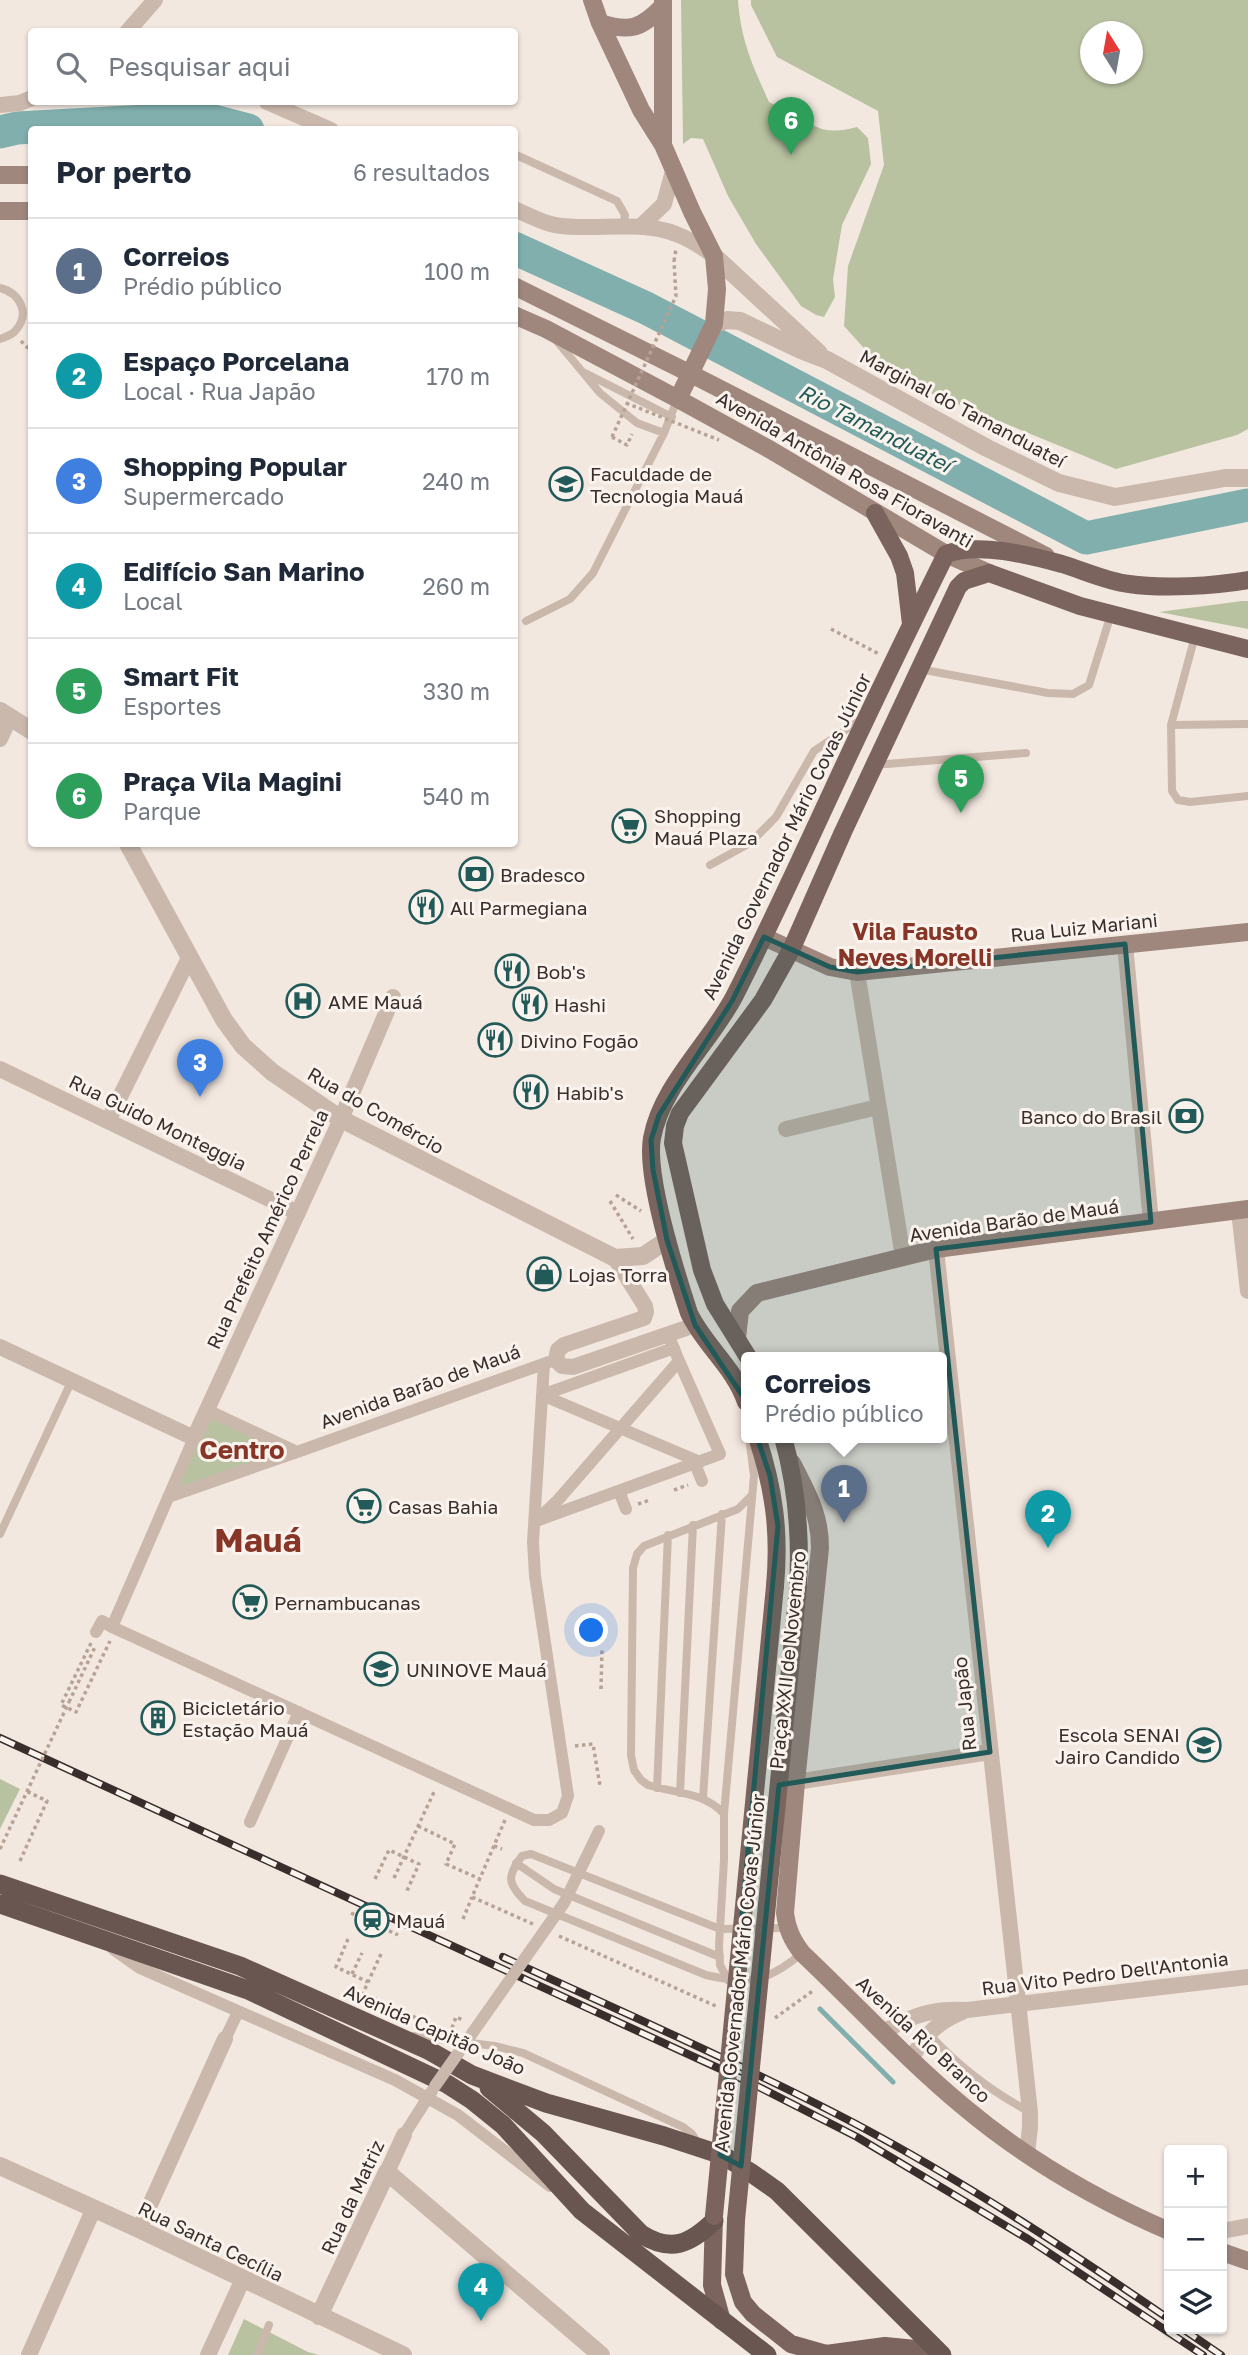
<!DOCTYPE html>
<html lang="pt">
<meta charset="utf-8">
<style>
:root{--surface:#fff;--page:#f2f2f3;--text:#1f2937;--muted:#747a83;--line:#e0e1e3;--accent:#7c3aed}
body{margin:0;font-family:"Golos Text",sans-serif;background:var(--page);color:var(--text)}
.controls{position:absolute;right:21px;bottom:21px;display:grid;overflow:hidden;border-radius:7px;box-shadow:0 2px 5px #0004}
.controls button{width:63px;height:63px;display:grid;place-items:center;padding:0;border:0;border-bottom:2px solid var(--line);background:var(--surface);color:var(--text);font:35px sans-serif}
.compass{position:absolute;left:1080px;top:21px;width:63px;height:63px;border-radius:50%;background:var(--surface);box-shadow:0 2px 5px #0004;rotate:349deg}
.you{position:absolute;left:592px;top:1631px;width:24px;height:24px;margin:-18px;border:5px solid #fff;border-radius:50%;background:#1a73e8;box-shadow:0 0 0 10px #1a73e833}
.badge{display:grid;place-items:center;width:46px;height:46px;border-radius:50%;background:var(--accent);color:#fff;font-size:23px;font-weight:700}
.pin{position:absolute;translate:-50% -58px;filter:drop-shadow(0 2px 4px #0008)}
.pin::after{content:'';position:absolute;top:37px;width:24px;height:21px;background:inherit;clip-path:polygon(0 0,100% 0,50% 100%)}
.popup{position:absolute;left:741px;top:1352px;width:206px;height:91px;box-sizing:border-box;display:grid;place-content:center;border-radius:7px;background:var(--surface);filter:drop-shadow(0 2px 5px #0005);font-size:23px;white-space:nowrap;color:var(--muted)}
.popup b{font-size:26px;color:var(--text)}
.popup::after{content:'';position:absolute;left:50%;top:100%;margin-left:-14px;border:14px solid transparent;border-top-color:var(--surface)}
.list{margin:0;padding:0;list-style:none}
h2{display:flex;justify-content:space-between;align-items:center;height:91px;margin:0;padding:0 28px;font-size:30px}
h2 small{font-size:23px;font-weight:400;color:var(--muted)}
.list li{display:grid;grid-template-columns:46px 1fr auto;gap:21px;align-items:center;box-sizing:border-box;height:105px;padding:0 28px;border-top:2px solid var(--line)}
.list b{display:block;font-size:26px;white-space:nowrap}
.list p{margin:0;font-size:23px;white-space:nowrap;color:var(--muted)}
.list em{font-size:23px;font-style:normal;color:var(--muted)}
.icon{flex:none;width:38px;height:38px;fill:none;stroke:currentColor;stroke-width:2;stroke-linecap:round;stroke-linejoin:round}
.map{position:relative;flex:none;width:1248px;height:2355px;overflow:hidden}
.search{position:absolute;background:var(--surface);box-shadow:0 2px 5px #0004;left:28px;top:28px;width:490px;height:77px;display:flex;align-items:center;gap:18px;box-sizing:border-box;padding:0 24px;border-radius:7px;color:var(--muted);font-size:26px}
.panel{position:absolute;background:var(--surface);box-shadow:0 2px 5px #0004;left:28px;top:126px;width:490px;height:721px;border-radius:7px}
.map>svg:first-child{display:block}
.green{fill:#b9c2a0;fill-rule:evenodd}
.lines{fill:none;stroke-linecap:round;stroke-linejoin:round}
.stream{stroke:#80afad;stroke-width:5}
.river{stroke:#80afad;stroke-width:33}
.path{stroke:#b7a296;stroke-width:3.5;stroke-dasharray:3.5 3.5;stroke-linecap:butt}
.service{stroke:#cbb8ac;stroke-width:8}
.pedestrian{stroke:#cbb8ac;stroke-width:12}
.minor{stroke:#cbb8ac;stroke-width:16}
.tertiary{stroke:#cbb8ac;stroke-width:18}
.secondary{stroke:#9f877d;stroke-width:18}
.primary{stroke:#7b645d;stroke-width:18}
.trunk{stroke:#6a5650;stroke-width:19}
.rail-casing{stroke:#392e2b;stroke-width:8}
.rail{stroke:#faf3ed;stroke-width:5;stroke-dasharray:16;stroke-linecap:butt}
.path-bridge{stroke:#b7a296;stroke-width:3.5;stroke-dasharray:3.5 3.5;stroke-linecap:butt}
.pedestrian-bridge{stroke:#cbb8ac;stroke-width:12}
.primary-bridge{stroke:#7b645d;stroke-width:18}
.marked{fill:#215a59;fill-opacity:0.2;stroke:#215a59;stroke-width:5;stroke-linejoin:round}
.labels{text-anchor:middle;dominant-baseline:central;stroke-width:6;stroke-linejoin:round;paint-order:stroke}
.street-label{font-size:19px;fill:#392e2b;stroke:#faf3ed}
.poi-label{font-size:19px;fill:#392e2b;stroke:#faf3ed;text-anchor:start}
.water-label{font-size:21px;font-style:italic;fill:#215a59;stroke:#faf3ed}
.quarter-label{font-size:23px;font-weight:bold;fill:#863526;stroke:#faf3ed}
.district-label{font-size:26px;font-weight:bold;fill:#863526;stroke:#faf3ed}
.town-label{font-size:33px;font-weight:bold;fill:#863526;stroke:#faf3ed}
</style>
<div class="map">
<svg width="1248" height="2355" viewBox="0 0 1248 2355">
<rect width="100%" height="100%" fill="#f3e8e0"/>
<path class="green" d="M 681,0 L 738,0 C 741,41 752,64 769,102 L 777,106 L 789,104 C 810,128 825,136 857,127 L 868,138 L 871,164 L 842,225 L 833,279 L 835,297 L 824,317 L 816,315 L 801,306 L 756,244 L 728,196 L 703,139 L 691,138 L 683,144 Z
M 751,0 L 1248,0 L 1248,429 L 1237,435 L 1116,469 L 889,376 L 844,326 L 848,266 L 884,165 L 878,111 L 777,57 L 751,5 ZM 1090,32 L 1132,32 L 1132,74 L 1090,74 Z
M 1242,601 L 1248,601 L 1248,629 L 1159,612 Z
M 209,1417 L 289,1451 L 175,1489 Z
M 0,1779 L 20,1789 L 0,1829 Z
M 244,2319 L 308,2352 L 319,2355 L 228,2355 Z"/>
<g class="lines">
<path class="stream" d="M 820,2009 L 893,2082"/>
<path class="river" d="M 0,132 L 17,128 L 202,118 L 248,130
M 514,248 L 646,308 L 1086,538 L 1248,505"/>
<path class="path" d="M 674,261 L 676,249
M 21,341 L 32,352
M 612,437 L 627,445 L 632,434
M 831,629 L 879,654
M 616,1195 L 641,1211
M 610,1201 L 633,1239
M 674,1490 L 688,1485
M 638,1504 L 650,1500
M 91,1643 L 61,1705 L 76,1712 L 110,1641
M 601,1689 L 602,1649
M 69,1702 L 95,1647
M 575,1746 L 593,1744 L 600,1786
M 505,1820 L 472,1897 L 533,1924
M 418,1826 L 455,1844 L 446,1864 L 480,1879
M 494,1846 L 502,1849
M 20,1861 L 47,1801 L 26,1791
M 394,1878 L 434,1792
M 375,1879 L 389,1850 L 419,1864 L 406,1893
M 351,1913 L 398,1935
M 463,1919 L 472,1897
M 559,1936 L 718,2007
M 348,1939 L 336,1967 L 368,1982
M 381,1954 L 363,1993 L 429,2024
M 352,1974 L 362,1953
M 775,2018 L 814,1990
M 452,2028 L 456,2017 L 463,2020"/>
<path class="service" d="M 514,154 L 617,201 L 625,215 L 623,227
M 0,288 C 20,293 31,314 15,331 C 12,335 5,337 0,339
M 555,339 L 600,393 L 637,423 L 664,433
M 585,373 L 672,417
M 526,621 L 570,599 L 593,573 L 664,433 L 677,400
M 1195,636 L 1171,725 L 1172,791 L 1178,800 L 1190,802 L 1248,796
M 919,669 L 1048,693 L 1073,694 L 1089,685 L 1111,614
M 1171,725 L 1248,724
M 874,765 L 1026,753
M 710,865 L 750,843 L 776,817 L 814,751 L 862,719
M 0,1534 L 72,1380
M 657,1788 L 668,1535
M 680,1793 L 693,1525
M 703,1798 L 722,1514
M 724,1814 L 754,1476 L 749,1437
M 516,1863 L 554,1889 L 720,1957
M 787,1928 L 720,1929 L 531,1854 L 522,1856 C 507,1876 507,1883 525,1901 L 706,1975 C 748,1985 768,1982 802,1953
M 728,1980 L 720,1965 L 719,1946 L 724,1860 L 724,1814 C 705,1792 674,1793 648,1785 L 641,1780 L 634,1770 L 631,1755 L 633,1568 L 637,1554 L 644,1546 L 738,1509 L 752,1495
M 928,2033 C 958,2066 990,2091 1030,2112
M 414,2036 L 495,2046 L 523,2053 L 683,2127 L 692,2134 L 698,2143
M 257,2355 L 269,2325"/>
<path class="pedestrian" d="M 542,1395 L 700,1462
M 542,1395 L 674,1348
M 297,1452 L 549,1362
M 695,1464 L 702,1481
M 619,1491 L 626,1509
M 168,1497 L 297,1452 L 207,1410
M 541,1516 L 558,1500 L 679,1361 L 668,1334
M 536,1521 L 720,1454 L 679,1361
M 112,1627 L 534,1820 L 549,1820 L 562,1813 L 568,1796 L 535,1576 L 533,1542 L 544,1364
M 96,1632 L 102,1621 L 112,1627 L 194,1438
M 250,1822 L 299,1712
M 113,1949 L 140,1968 L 395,2080 L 458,2115 L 550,2186
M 225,2039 L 238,2012
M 404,2135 L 432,2091"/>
<path class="minor" d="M 127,32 L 155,0
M 267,102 L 331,130
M 0,105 L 20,103 L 32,98
M 514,209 C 527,214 542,223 555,225 C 595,232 637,219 676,234 C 690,239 702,247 714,256
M 640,227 L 664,204 L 673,171
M 0,739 L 10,717
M 1125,944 L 1151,1222
M 857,972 L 903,1257
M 0,1069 L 298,1213
M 108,1121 L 189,958
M 786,1129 L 878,1107
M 1239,1211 L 1248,1291
M 936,1249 L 1030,2112 L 1030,2127 L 1027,2154
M 615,1258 L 645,1306 L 646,1312 L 644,1318 L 564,1345 L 558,1350 L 556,1360 L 562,1366 L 573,1367 L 695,1325
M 0,1347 L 194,1438 L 341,1119 L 393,997
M 796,1782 L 990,1752
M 883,2032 C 913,2015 933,2008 967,2010 L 1248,1977
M 911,2060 C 923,2037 937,2022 962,2012
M 387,2172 L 404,2135
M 139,2229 L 225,2039
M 1222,2231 L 1248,2226
M 29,2355 L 94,2208
M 208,2355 L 243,2279"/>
<path class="tertiary" d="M 714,256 L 819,353
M 714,324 L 727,320 L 740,321 L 801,350 L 827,360 L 987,448 L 1059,483 L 1115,497 L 1225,478 L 1248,478
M 0,711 L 32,731
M 128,844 L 224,1020 L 243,1046 L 272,1072 L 341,1119 L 615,1258 L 643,1256 L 667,1240
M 0,2166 L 139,2229 L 403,2355
M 319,2316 L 387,2172 L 601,2355"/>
<path class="secondary" d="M 592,0 L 600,23 L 641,110 L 663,145 L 692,212 L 714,256 L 717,289 L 714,324 L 678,399
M 663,0 L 663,145
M 600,23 C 629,32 641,29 662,7
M 0,175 L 32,175
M 0,211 L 32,211
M 514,286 L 693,375 L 1046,556
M 514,315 L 546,329 L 678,399 L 769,449 L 946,554 L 989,573
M 764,937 L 830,967 L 857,972 L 1248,932
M 737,1338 L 740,1311 L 757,1293 L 936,1249 L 1248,1209
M 792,1463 C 807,1493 820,1513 820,1548 L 796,1782 L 785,1913 C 787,1929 792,1940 802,1953 C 856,2004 907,2060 964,2107 C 1026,2159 1095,2199 1169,2231
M 1222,2252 L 1248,2261"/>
<path class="primary" d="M 875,513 L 899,556 L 905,573 L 911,624
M 748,1357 L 715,1304 L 702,1270 L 673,1143 L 675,1126 L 680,1113 L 763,1000 L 791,950 L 843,832 L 958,587 L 964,581 L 989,573 L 1080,606 L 1248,649
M 746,1402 C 734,1367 704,1345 689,1313 C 676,1273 645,1177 652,1138 C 662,1085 709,1044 734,997 C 769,928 801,858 834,787 C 870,709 908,631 946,554 C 978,542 1029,555 1062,564 C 1085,571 1106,581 1129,584 C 1163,589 1214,586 1248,580
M 757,1437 C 774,1489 780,1532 775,1586
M 783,1437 C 797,1487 801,1536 798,1588
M 714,2216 L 712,2285 L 722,2321
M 736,2220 L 734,2274 L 743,2302 L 753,2314 L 791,2344 L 826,2354 L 885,2346 L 936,2351"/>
<path class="trunk" d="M 0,1884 L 240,1966 L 428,2050 L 472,2075 L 546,2103 L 664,2136 L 722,2155 L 750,2172 L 777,2191 L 942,2355
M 0,1904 L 248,1990 L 447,2084 L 472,2100 L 503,2125 L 582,2211 L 767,2355
M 489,2088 L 543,2133 L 641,2234 C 671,2253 690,2244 714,2221"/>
<defs>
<path id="rail" d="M 0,1738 L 753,2084 L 857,2137 L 1028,2239 L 1203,2355
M 503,1957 C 620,2011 739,2063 854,2123 C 963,2181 1067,2249 1169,2319
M 1183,2329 L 1221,2355"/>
</defs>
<use href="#rail" class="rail-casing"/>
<use href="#rail" class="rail"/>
<path class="path-bridge" d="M 626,403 L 719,440
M 612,437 L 676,296 L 674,261
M 0,1849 L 69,1702"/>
<path class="pedestrian-bridge" d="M 435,2086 L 564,1903 L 599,1831"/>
<path class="primary-bridge" d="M 714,2216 L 775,1586
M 736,2220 L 798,1588"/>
</g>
<path class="marked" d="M 764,937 L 830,967 L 857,972 L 1125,944 L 1151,1222 L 936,1249 L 990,1752 L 779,1785 L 741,2166 L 720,2155 L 778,1526 L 770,1476 L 744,1398 L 695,1325 L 667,1240 L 653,1170 L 651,1140 L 659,1115 L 732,1001 Z"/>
<defs>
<symbol id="university-ring" viewBox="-11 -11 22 22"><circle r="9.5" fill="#faf3ed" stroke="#215a59" stroke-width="1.5"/><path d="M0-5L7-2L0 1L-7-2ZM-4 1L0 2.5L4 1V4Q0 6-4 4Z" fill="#215a59"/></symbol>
<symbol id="supermarket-ring" viewBox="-11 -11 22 22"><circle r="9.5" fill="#faf3ed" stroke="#215a59" stroke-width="1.5"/><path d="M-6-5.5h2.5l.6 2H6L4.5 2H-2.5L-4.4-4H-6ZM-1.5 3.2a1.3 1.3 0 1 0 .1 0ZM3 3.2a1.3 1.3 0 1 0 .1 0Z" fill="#215a59"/></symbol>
<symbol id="bank-ring" viewBox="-11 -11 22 22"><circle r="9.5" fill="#faf3ed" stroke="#215a59" stroke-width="1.5"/><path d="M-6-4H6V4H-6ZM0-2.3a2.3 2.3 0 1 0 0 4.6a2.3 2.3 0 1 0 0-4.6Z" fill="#215a59"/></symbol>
<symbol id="restaurant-ring" viewBox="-11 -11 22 22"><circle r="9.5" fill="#faf3ed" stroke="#215a59" stroke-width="1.5"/><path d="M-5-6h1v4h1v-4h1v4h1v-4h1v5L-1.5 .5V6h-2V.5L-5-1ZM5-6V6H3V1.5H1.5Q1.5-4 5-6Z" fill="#215a59"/></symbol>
<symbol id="hospital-ring" viewBox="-11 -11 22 22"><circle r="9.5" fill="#faf3ed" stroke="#215a59" stroke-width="1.5"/><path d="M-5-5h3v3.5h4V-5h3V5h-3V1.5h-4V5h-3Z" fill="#215a59"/></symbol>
<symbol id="shop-ring" viewBox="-11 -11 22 22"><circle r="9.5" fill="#faf3ed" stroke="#215a59" stroke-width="1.5"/><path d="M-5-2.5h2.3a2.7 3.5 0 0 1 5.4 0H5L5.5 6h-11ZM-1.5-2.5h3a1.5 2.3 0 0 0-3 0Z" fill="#215a59"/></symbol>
<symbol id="building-ring" viewBox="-11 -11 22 22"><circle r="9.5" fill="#faf3ed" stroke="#215a59" stroke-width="1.5"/><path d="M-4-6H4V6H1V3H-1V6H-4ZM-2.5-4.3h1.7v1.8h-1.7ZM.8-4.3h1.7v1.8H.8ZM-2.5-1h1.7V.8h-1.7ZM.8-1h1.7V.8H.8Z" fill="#215a59"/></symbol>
<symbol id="station-ring" viewBox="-11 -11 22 22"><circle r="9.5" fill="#faf3ed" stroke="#215a59" stroke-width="1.5"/><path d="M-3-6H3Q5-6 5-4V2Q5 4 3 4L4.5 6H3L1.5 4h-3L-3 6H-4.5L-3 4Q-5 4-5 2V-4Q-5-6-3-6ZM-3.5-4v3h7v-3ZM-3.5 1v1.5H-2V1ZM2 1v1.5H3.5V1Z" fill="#215a59"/></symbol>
</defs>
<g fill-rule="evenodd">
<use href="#university-ring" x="547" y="465" width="38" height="38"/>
<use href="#supermarket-ring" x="610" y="807" width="38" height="38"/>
<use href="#bank-ring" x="457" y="855" width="38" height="38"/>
<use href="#restaurant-ring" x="407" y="888" width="38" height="38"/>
<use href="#restaurant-ring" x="493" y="952" width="38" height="38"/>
<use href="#hospital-ring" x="284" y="982" width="38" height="38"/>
<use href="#restaurant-ring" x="511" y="985" width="38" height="38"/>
<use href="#restaurant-ring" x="476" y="1021" width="38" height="38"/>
<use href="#restaurant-ring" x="512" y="1073" width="38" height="38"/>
<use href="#bank-ring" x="1167" y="1097" width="38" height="38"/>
<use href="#shop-ring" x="525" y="1255" width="38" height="38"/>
<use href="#supermarket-ring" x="345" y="1487" width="38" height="38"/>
<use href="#supermarket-ring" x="231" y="1583" width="38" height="38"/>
<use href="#university-ring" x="362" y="1650" width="38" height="38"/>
<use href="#building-ring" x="139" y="1699" width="38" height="38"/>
<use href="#university-ring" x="1185" y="1726" width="38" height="38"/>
<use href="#station-ring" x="353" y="1901" width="38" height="38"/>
</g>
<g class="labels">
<g class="street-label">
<text transform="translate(963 408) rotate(28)">Marginal do Tamanduateí</text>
<text transform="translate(845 469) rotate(30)">Avenida Antônia Rosa Fioravanti</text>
<text transform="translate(786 836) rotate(-64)">Avenida Governador Mário Covas Júnior</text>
<text transform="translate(1084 927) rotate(-6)">Rua Luiz Mariani</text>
<text transform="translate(376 1110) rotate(30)">Rua do Comércio</text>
<text transform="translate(158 1122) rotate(26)">Rua Guido Monteggia</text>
<text transform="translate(1014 1220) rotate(-8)">Avenida Barão de Mauá</text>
<text transform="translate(267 1229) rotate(-65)">Rua Prefeito Américo Perrela</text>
<text transform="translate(420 1386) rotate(-20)">Avenida Barão de Mauá</text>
<text transform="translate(787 1660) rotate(-84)">Praça XXII de Novembro</text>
<text transform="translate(964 1704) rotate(-96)">Rua Japão</text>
<text transform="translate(739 1973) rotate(-84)">Avenida Governador Mário Covas Júnior</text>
<text transform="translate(1105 1973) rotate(-7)">Rua Vito Pedro Dell'Antonia</text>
<text transform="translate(435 2029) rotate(24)">Avenida Capitão João</text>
<text transform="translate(924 2039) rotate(43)">Avenida Rio Branco</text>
<text transform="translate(352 2197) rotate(-65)">Rua da Matriz</text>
<text transform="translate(211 2241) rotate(26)">Rua Santa Cecília</text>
</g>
<g class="poi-label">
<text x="590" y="473">Faculdade de<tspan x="590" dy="22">Tecnologia Mauá</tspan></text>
<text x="654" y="815">Shopping<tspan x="654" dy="22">Mauá Plaza</tspan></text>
<text x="500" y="874">Bradesco</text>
<text x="450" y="907">All Parmegiana</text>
<text x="536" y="971">Bob's</text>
<text x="328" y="1001">AME Mauá</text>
<text x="554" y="1004">Hashi</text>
<text x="520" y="1040">Divino Fogão</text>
<text x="556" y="1092">Habib's</text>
<text x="1162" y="1116" text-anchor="end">Banco do Brasil</text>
<text x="568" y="1274">Lojas Torra</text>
<text x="388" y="1506">Casas Bahia</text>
<text x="274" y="1602">Pernambucanas</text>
<text x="406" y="1669">UNINOVE Mauá</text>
<text x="182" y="1707">Bicicletário<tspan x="182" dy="22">Estação Mauá</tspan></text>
<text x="1180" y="1734" text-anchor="end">Escola SENAI<tspan x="1180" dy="22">Jairo Candido</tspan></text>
<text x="396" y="1920">Mauá</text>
</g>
<g class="water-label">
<text transform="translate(875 428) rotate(27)">Rio Tamanduateí</text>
</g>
<g class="quarter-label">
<text x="915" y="931">Vila Fausto<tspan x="915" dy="26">Neves Morelli</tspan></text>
</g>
<g class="district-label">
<text x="242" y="1449">Centro</text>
</g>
<g class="town-label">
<text x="258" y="1539">Mauá</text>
</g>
</g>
</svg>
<div class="controls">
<button>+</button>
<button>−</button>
<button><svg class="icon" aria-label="layers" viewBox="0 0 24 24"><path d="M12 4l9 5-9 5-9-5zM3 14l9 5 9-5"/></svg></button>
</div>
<svg class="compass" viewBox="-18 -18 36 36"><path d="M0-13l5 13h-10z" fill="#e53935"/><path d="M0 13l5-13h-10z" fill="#747a83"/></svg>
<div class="you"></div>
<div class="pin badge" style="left:844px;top:1523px;background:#5c6f8a">1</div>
<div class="popup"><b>Correios</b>Prédio público</div>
<div class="pin badge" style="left:1048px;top:1548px;background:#0f9aa8">2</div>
<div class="pin badge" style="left:200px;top:1097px;background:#3f7fe0">3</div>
<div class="pin badge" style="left:481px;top:2321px;background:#0f9aa8">4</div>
<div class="pin badge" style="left:961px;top:813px;background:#2e9e5b">5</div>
<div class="pin badge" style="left:791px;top:155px;background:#2e9e5b">6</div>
<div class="search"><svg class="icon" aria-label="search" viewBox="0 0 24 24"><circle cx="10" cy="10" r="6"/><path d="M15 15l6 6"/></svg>Pesquisar aqui</div>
<section class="panel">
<h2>Por perto<small>6 resultados</small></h2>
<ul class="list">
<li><span class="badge" style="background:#5c6f8a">1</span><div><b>Correios</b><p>Prédio público</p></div><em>100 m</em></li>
<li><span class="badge" style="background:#0f9aa8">2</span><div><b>Espaço Porcelana</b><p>Local · Rua Japão</p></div><em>170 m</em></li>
<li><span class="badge" style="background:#3f7fe0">3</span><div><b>Shopping Popular</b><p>Supermercado</p></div><em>240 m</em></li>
<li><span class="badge" style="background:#0f9aa8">4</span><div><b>Edifício San Marino</b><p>Local</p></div><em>260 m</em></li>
<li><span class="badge" style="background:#2e9e5b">5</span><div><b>Smart Fit</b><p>Esportes</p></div><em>330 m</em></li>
<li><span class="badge" style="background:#2e9e5b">6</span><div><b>Praça Vila Magini</b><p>Parque</p></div><em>540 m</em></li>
</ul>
</section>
</div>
